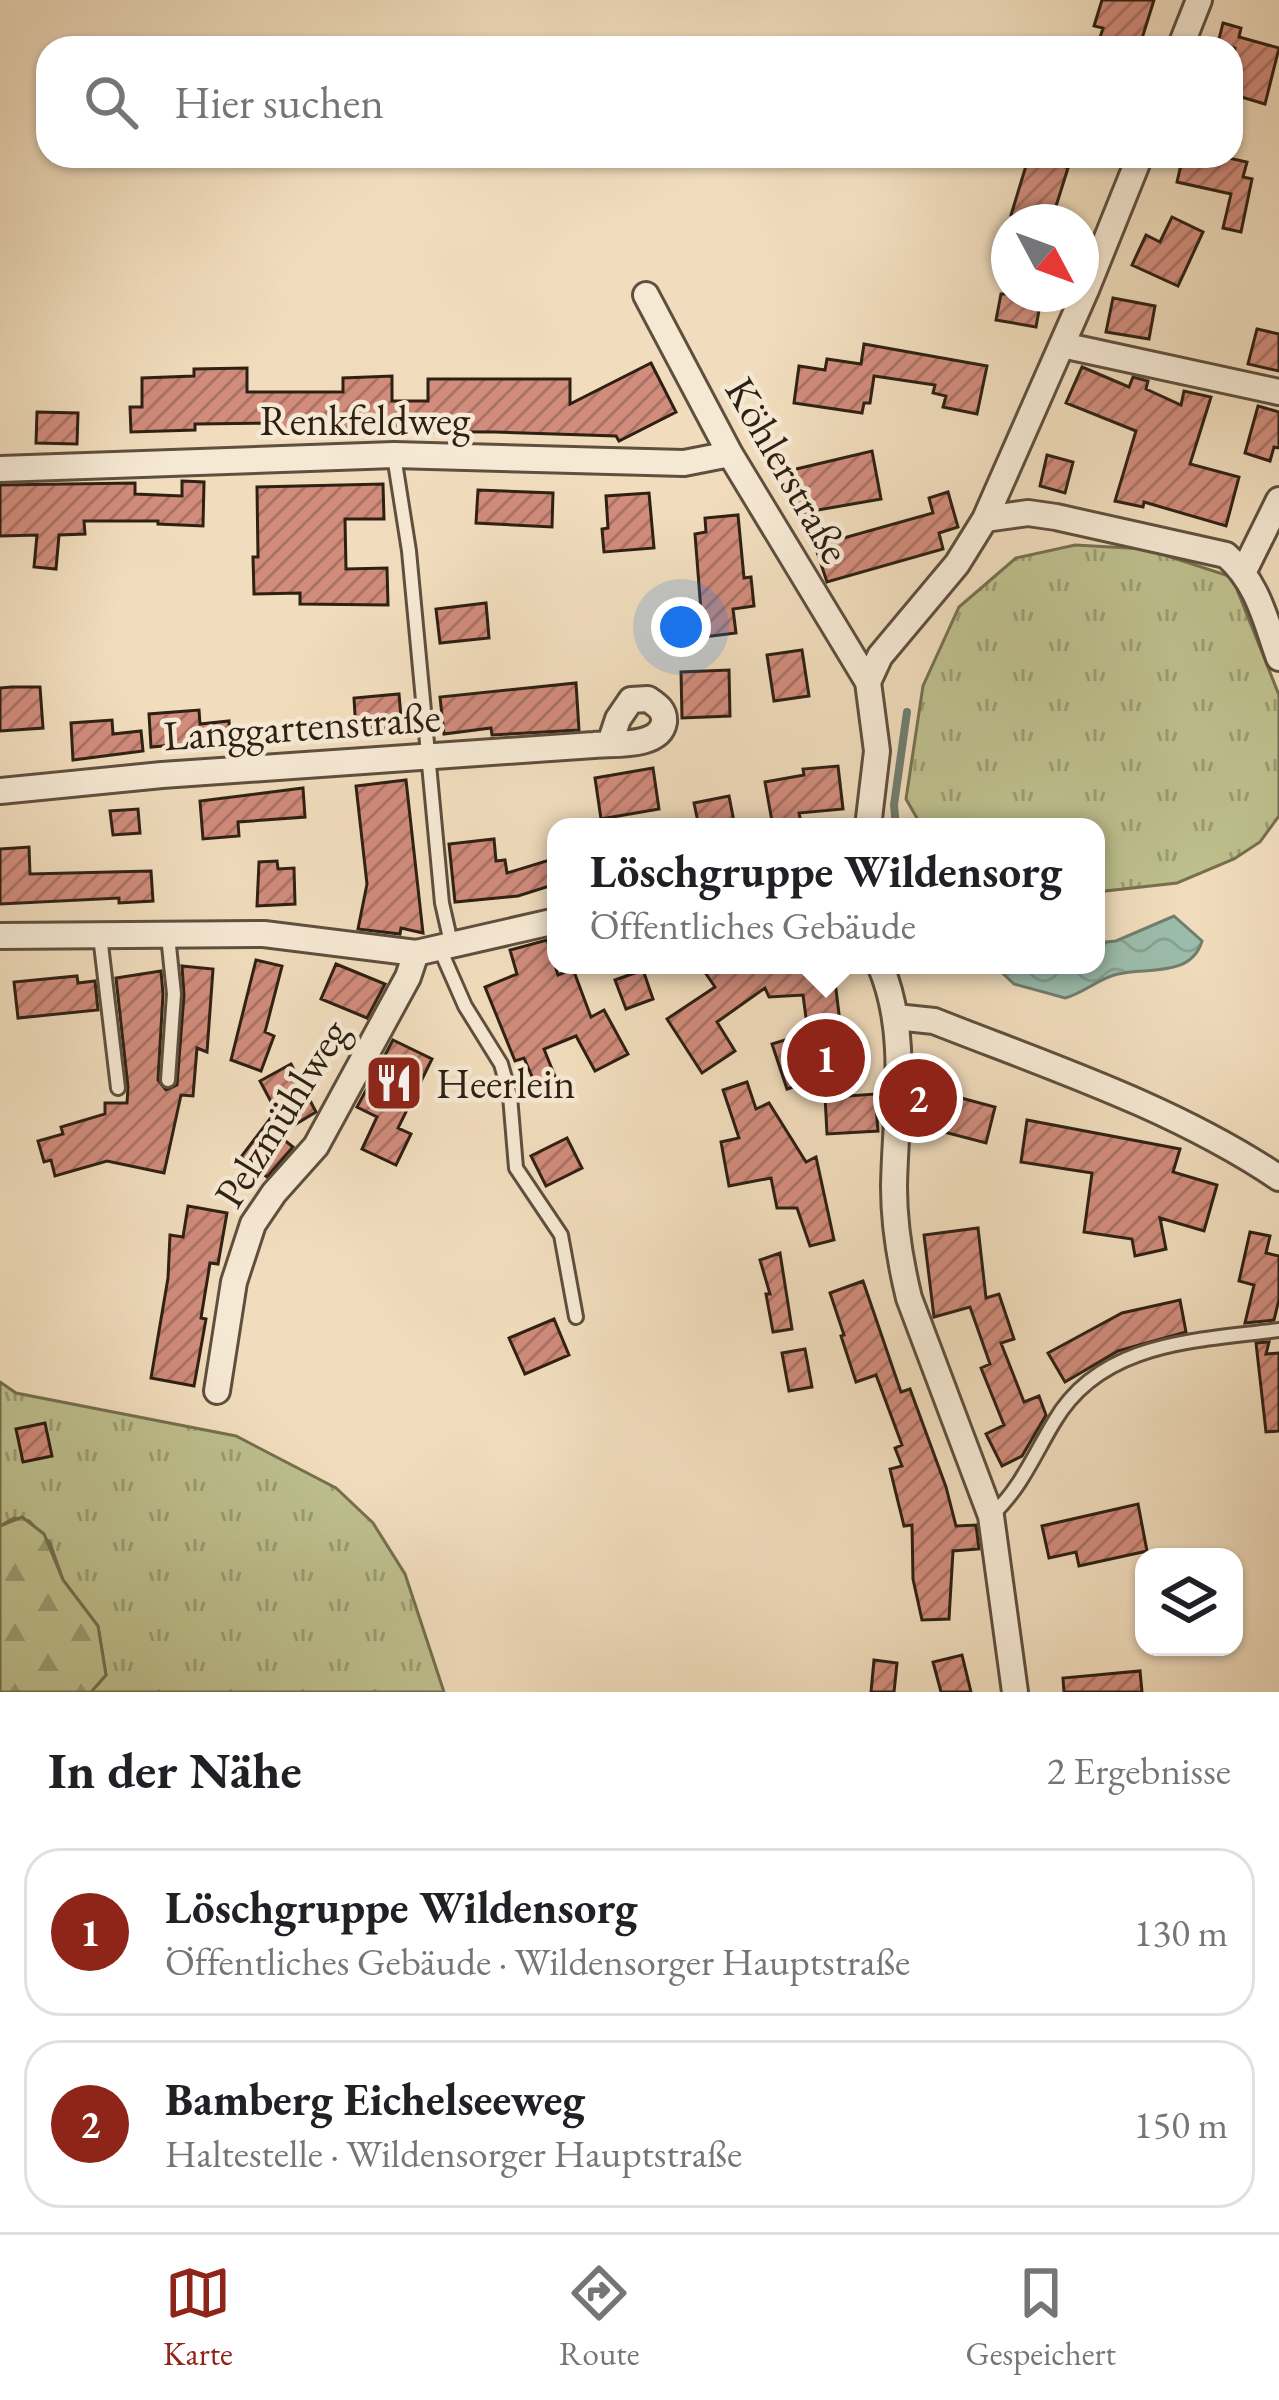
<!DOCTYPE html>
<html lang="de">
<meta charset="utf-8">
<style>
:root{--surface:#fff;--page:#f6f6f6;--text:#202124;--muted:#757577;--line:#e0e0e0;--accent:#8f2418}
body{margin:0;font-family:"EB Garamond",serif;background:var(--page);color:var(--text)}
.controls{position:absolute;right:36px;bottom:36px;display:grid;overflow:hidden;border-radius:24px;box-shadow:0 3px 9px #0004}
.controls button{width:108px;height:108px;display:grid;place-items:center;padding:0;border:0;border-bottom:3px solid var(--line);background:var(--surface);color:var(--text);font:60px sans-serif}
.compass{position:absolute;left:991px;top:204px;width:108px;height:108px;border-radius:50%;background:var(--surface);box-shadow:0 3px 9px #0004;rotate:131deg}
.you{position:absolute;left:681px;top:627px;width:42px;height:42px;margin:-30px;border:9px solid #fff;border-radius:50%;background:#1a73e8;box-shadow:0 0 0 18px #1a73e833}
.badge{display:grid;place-items:center;width:78px;height:78px;border-radius:50%;background:var(--accent);color:#fff;font-size:39px;font-weight:700}
.pin{position:absolute;translate:-50% -50%;border:6px solid #fff;box-shadow:0 3px 12px #0006}
.popup{position:absolute;left:547px;top:818px;width:558px;height:156px;box-sizing:border-box;display:grid;place-content:center;border-radius:24px;background:var(--surface);filter:drop-shadow(0 3px 9px #0005);font-size:39px;white-space:nowrap;color:var(--muted)}
.popup b{font-size:45px;color:var(--text)}
.popup::after{content:'';position:absolute;left:50%;top:100%;margin-left:-24px;border:24px solid transparent;border-top-color:var(--surface)}
.list{margin:0;padding:0;list-style:none}
h2{display:flex;justify-content:space-between;align-items:center;height:156px;margin:0;padding:0 48px;font-size:51px}
h2 small{font-size:39px;font-weight:400;color:var(--muted)}
.list li{display:grid;grid-template-columns:78px 1fr auto;gap:36px;align-items:center;box-sizing:border-box;height:168px;margin:0 24px 24px;padding:0 24px;border:3px solid var(--line);border-radius:36px}
.list b{display:block;font-size:45px;white-space:nowrap}
.list p{margin:0;font-size:39px;white-space:nowrap;color:var(--muted)}
.list em{font-size:39px;font-style:normal;color:var(--muted)}
.icon{flex:none;width:66px;height:66px;fill:none;stroke:currentColor;stroke-width:2;stroke-linecap:round;stroke-linejoin:round}
.map{position:relative;flex:none;width:1279px;height:1692px;overflow:hidden}
.search{position:absolute;background:var(--surface);box-shadow:0 3px 9px #0004;left:36px;right:36px;top:36px;height:132px;display:flex;align-items:center;gap:30px;box-sizing:border-box;padding:0 42px;border-radius:36px;color:var(--muted);font-size:45px}
.sheet{height:540px;background:var(--surface)}
nav{display:flex;justify-content:space-around;align-items:center;box-sizing:border-box;height:168px;border-top:3px solid var(--line);background:var(--surface);font-size:33px;color:var(--muted)}
nav a{display:grid;justify-items:center;gap:6px}
nav .on{color:var(--accent)}
.map>svg:first-child{display:block}
.grass{fill:url(#grass-tufts);stroke:#767050;stroke-width:3}
.forest{fill:url(#forest-firs);stroke:#767050;stroke-width:3}
.water{fill:url(#water-waves);stroke:#707e6f;stroke-width:3}
.lines{fill:none;stroke-linecap:round;stroke-linejoin:round}
.stream{stroke:#707e6f;stroke-width:8}
.building{fill:url(#building-hatch);stroke:#2e2013;stroke-width:3}
.service-casing{stroke:#5f4f3e;stroke-width:18}
.minor-casing{stroke:#5f4f3e;stroke-width:30}
.service{stroke:#f6e9d4;stroke-width:12}
.minor{stroke:#f6e9d4;stroke-width:24}
.labels{text-anchor:middle;dominant-baseline:central;stroke-width:9;stroke-linejoin:round;paint-order:stroke}
.street-label{font-size:42px;fill:#2e2013;stroke:#f6e9d4}
.poi-label{font-size:42px;fill:#2e2013;stroke:#f6e9d4;text-anchor:start}
</style>
<div class="map">
<svg width="1279" height="1692" viewBox="0 0 1279 1692">
<defs>
<pattern id="grass-tufts" width="24" height="20" patternUnits="userSpaceOnUse" patternTransform="scale(3)"><rect width="24" height="20" fill="#bec08e"/><path d="M3 7l-1-3M5 7V3M7 7l1-3M15 17l-1-3M17 17v-4M19 17l1-3" fill="none" stroke="#9b9c73"/></pattern>
<pattern id="forest-firs" width="22" height="20" patternUnits="userSpaceOnUse" patternTransform="scale(3)"><rect width="22" height="20" fill="#bec08e"/><path d="M5 1l3.5 6h-7zM16 11l3.5 6h-7z" fill="#9b9c73"/></pattern>
<pattern id="water-waves" width="16" height="10" patternUnits="userSpaceOnUse" patternTransform="scale(3)"><rect width="16" height="10" fill="#9cbdac"/><path d="M0 5q4-4 8 0t8 0" fill="none" stroke="#87a293"/></pattern>
<pattern id="building-hatch" width="6" height="6" patternUnits="userSpaceOnUse" patternTransform="scale(3)"><rect width="6" height="6" fill="#d18c7c"/><path d="M-1 1l2-2M0 6l6-6M5 7l2-2" fill="none" stroke="#aa7264"/></pattern>
</defs>
<rect width="100%" height="100%" fill="#f1ddbd"/>
<filter id="stains"><feTurbulence type="fractalNoise" baseFrequency=".00167" numOctaves="4"/><feColorMatrix values="0 0 0 0 .2 0 0 0 0 .09 0 0 0 0 .02 0 0 0 .5 -.17"/></filter>
<radialGradient id="worn" r=".72"><stop offset=".6" stop-color="#630" stop-opacity="0"/><stop offset="1" stop-color="#630" stop-opacity=".3"/></radialGradient>
<path class="grass" d="M 1075,545 L 1146,549 L 1232,577 L 1279,695 L 1279,816 L 1260,842 L 1234,859 L 1177,883 L 1096,892 L 1096,827 L 922,827 L 906,799 L 923,686 L 959,607 L 1016,558 Z
M 0,1382 L 16,1393 L 236,1436 L 336,1488 L 373,1523 L 405,1574 L 444,1692 L 91,1692 L 106,1675 L 98,1626 L 63,1580 L 50,1543 L 29,1521 L 14,1518 L 0,1526 Z"/>
<path class="forest" d="M 22,1517 L 44,1534 L 63,1580 L 98,1626 L 106,1675 L 91,1692 L 0,1692 L 0,1526 Z"/>
<path class="water" d="M 1174,916 L 1202,941 C 1191,978 1147,967 1118,974 C 1099,978 1084,993 1065,998 L 1014,984 L 994,965 L 1096,965 L 1096,943 L 1116,941 Z"/>
<g class="lines">
<path class="stream" d="M 896,827 L 894,805 L 907,712"/>
</g>
<path class="building" d="M 1102,0 L 1154,0 L 1139,48 L 1099,41 L 1103,28 L 1094,26 Z
M 1223,23 L 1241,28 L 1239,37 L 1279,48 L 1265,104 L 1231,94 L 1235,48 L 1218,43 Z
M 1029,156 L 1064,156 L 1061,165 L 1068,168 L 1051,222 L 1011,215 Z
M 1183,156 L 1220,156 L 1247,162 L 1243,177 L 1252,179 L 1241,232 L 1223,228 L 1231,194 L 1177,182 Z
M 1172,217 L 1203,232 L 1178,286 L 1132,265 L 1146,235 L 1160,242 Z
M 1001,294 L 1042,294 L 1036,327 L 996,320 Z
M 1113,298 L 1155,306 L 1149,339 L 1106,332 Z
M 1257,329 L 1279,334 L 1279,371 L 1248,364 Z
M 864,344 L 987,366 L 977,414 L 943,407 L 946,396 L 933,393 L 935,385 L 874,376 L 870,403 L 864,403 L 862,413 L 794,403 L 799,366 L 825,370 L 827,359 L 861,364 Z
M 651,363 L 676,412 L 619,441 L 616,436 L 495,432 L 272,431 L 272,423 L 195,424 L 195,430 L 131,432 L 130,407 L 142,407 L 142,378 L 194,376 L 194,369 L 247,368 L 247,392 L 343,392 L 343,378 L 392,376 L 392,401 L 428,401 L 428,379 L 570,379 L 570,404 Z
M 1082,367 L 1129,387 L 1133,377 L 1148,381 L 1146,389 L 1181,405 L 1184,391 L 1211,397 L 1190,464 L 1239,477 L 1226,526 L 1144,502 L 1143,507 L 1115,501 L 1136,431 L 1066,403 Z
M 1258,406 L 1279,412 L 1279,448 L 1274,447 L 1270,461 L 1245,453 Z
M 37,412 L 78,413 L 77,444 L 36,443 Z
M 872,451 L 881,499 L 795,514 L 788,471 Z
M 1047,455 L 1073,462 L 1065,493 L 1040,486 Z
M 182,481 L 204,482 L 203,526 L 158,524 L 158,521 L 84,521 L 85,534 L 59,535 L 56,569 L 34,567 L 37,535 L 0,536 L 0,485 L 135,483 L 135,494 L 182,496 Z
M 383,484 L 384,519 L 345,519 L 346,569 L 387,568 L 388,605 L 300,604 L 300,593 L 254,594 L 253,557 L 258,557 L 257,487 Z
M 478,490 L 553,493 L 552,527 L 476,523 Z
M 948,492 L 958,527 L 939,533 L 943,549 L 827,582 L 815,546 L 933,513 L 929,498 Z
M 649,493 L 654,548 L 604,552 L 602,529 L 608,528 L 606,496 Z
M 738,515 L 744,578 L 751,577 L 754,606 L 733,609 L 736,633 L 703,637 L 695,534 L 706,532 L 705,518 Z
M 486,603 L 489,638 L 440,643 L 436,609 Z
M 802,650 L 809,696 L 774,701 L 767,655 Z
M 729,670 L 730,716 L 682,718 L 681,672 Z
M 576,683 L 579,730 L 492,735 L 491,728 L 444,734 L 440,697 Z
M 12,687 L 40,687 L 43,728 L 0,731 L 0,688 Z
M 399,694 L 402,728 L 356,731 L 354,698 Z
M 199,710 L 200,724 L 229,721 L 230,740 L 151,747 L 149,714 Z
M 112,720 L 113,734 L 141,731 L 143,751 L 73,760 L 71,723 Z
M 838,766 L 843,809 L 799,813 L 802,827 L 773,827 L 765,782 L 804,775 L 803,769 Z
M 653,768 L 659,809 L 601,819 L 595,778 Z
M 406,780 L 423,933 L 401,928 L 400,934 L 358,929 L 367,884 L 356,786 Z
M 303,788 L 305,817 L 238,822 L 239,836 L 203,839 L 200,801 Z
M 729,796 L 735,827 L 699,827 L 694,803 Z
M 138,809 L 140,833 L 113,835 L 110,811 Z
M 494,839 L 496,861 L 505,860 L 507,873 L 556,858 L 556,884 L 518,896 L 455,902 L 449,844 Z
M 29,847 L 30,874 L 151,871 L 153,901 L 119,903 L 119,898 L 0,904 L 0,849 Z
M 277,861 L 278,869 L 294,868 L 295,904 L 257,906 L 259,862 Z
M 547,940 L 558,975 L 573,969 L 591,1017 L 604,1010 L 628,1054 L 595,1071 L 576,1036 L 544,1049 L 556,1079 L 537,1088 L 524,1058 L 515,1061 L 485,987 L 517,974 L 510,950 Z
M 256,960 L 282,966 L 265,1032 L 274,1036 L 261,1071 L 231,1060 Z
M 336,964 L 385,984 L 367,1018 L 321,999 Z
M 700,965 L 833,965 L 849,1096 L 875,1094 L 878,1131 L 827,1134 L 824,1077 L 787,1089 L 772,1044 L 808,1033 L 803,995 L 769,997 L 765,988 L 717,1022 L 735,1051 L 702,1073 L 667,1019 L 715,987 Z
M 182,966 L 213,969 L 207,1052 L 197,1048 L 193,1096 L 181,1095 L 164,1173 L 107,1161 L 55,1176 L 51,1160 L 44,1162 L 38,1141 L 63,1134 L 61,1127 L 105,1114 L 105,1103 L 127,1103 L 128,1087 L 116,978 L 161,971 L 163,994 L 158,1080 L 166,1090 L 177,1085 L 184,995 Z
M 643,970 L 653,999 L 626,1009 L 615,980 Z
M 77,976 L 78,983 L 95,981 L 98,1010 L 18,1018 L 14,982 Z
M 393,1040 L 432,1059 L 398,1128 L 411,1134 L 396,1165 L 362,1149 L 377,1117 L 357,1107 Z
M 291,1064 L 316,1112 L 278,1135 L 293,1147 L 267,1177 L 241,1157 L 276,1111 L 260,1081 Z
M 747,1082 L 756,1109 L 769,1103 L 806,1162 L 816,1157 L 834,1240 L 810,1246 L 797,1208 L 777,1208 L 771,1178 L 729,1186 L 721,1142 L 739,1138 L 723,1090 Z
M 950,1095 L 995,1107 L 986,1143 L 940,1131 Z
M 1027,1120 L 1180,1149 L 1173,1172 L 1217,1185 L 1204,1231 L 1160,1218 L 1166,1249 L 1135,1256 L 1132,1239 L 1084,1232 L 1092,1173 L 1021,1162 Z
M 567,1138 L 582,1168 L 546,1186 L 531,1156 Z
M 188,1206 L 227,1213 L 218,1264 L 210,1263 L 201,1318 L 206,1319 L 194,1386 L 151,1378 L 168,1278 L 170,1235 L 183,1237 Z
M 978,1228 L 986,1298 L 999,1294 L 1014,1339 L 1001,1343 L 1024,1402 L 1039,1396 L 1046,1415 L 1022,1456 L 1002,1466 L 986,1434 L 1004,1425 L 981,1368 L 990,1364 L 970,1307 L 934,1317 L 924,1235 Z
M 1250,1232 L 1270,1236 L 1266,1253 L 1279,1256 L 1279,1299 L 1274,1320 L 1245,1323 L 1254,1285 L 1239,1281 Z
M 780,1253 L 792,1329 L 773,1332 L 766,1294 L 770,1294 L 760,1260 Z
M 863,1281 L 901,1392 L 910,1389 L 946,1487 L 956,1526 L 976,1525 L 979,1549 L 953,1551 L 949,1619 L 922,1620 L 913,1579 L 912,1525 L 904,1526 L 890,1469 L 902,1466 L 895,1448 L 902,1445 L 876,1375 L 856,1382 L 841,1336 L 844,1335 L 830,1293 Z
M 1180,1300 L 1186,1332 L 1118,1351 L 1065,1382 L 1048,1353 L 1122,1313 Z
M 554,1319 L 569,1355 L 525,1374 L 509,1338 Z
M 1269,1342 L 1266,1354 L 1279,1353 L 1279,1431 L 1266,1432 L 1256,1343 Z
M 805,1349 L 812,1387 L 789,1391 L 782,1353 Z
M 45,1423 L 52,1456 L 23,1462 L 16,1429 Z
M 1138,1504 L 1147,1551 L 1079,1566 L 1076,1552 L 1049,1558 L 1042,1526 Z
M 962,1655 L 971,1692 L 941,1692 L 933,1662 Z
M 874,1660 L 897,1663 L 894,1692 L 871,1692 Z
M 1140,1671 L 1142,1692 L 1064,1692 L 1063,1678 Z"/>
<g class="lines">
<defs>
<path id="service" d="M 394,456 L 409,551 L 442,903 L 452,947
M 100,936 L 118,1088
M 440,949 L 465,1006 L 501,1064 L 510,1096 L 516,1168 L 561,1235 L 576,1317
M 168,1080 L 174,994 L 168,936
M 992,1515 C 1021,1488 1034,1455 1054,1422 C 1101,1341 1196,1341 1279,1330"/>
<path id="minor" d="M 1180,48 L 1199,0
M 646,295 L 730,454 L 868,682
M 1062,345 L 1279,392
M 0,469 L 394,455 L 684,463 L 730,454
M 985,519 L 1028,513 L 1056,517 L 1226,555 C 1258,583 1265,619 1279,658
M 1244,571 L 1279,500
M 0,791 L 162,775 L 594,745 C 613,743 660,748 664,722 C 665,710 657,705 648,699 L 631,700 L 618,719 L 610,743
M 868,827 L 877,751 L 868,682 L 880,656 L 957,564 L 985,519 L 1086,290 L 1140,156
M 0,936 L 264,934 L 416,953 L 556,921
M 880,965 C 910,1034 895,1114 894,1187 C 894,1225 900,1261 909,1298 L 991,1516 L 1015,1692
M 896,1017 L 934,1021 C 1051,1067 1175,1108 1279,1178
M 217,1391 L 234,1282 L 253,1224 L 274,1193 L 316,1146 L 408,977 L 416,953"/>
</defs>
<use href="#service" class="service-casing"/>
<use href="#minor" class="minor-casing"/>
<use href="#service" class="service"/>
<use href="#minor" class="minor"/>
</g>
<defs>
<symbol id="restaurant-square" viewBox="-11 -11 22 22"><rect x="-9" y="-9" width="18" height="18" rx="4" fill="#8f2418" stroke="#f6e9d4"/><path d="M-5-6h1v4h1v-4h1v4h1v-4h1v5L-1.5 .5V6h-2V.5L-5-1ZM5-6V6H3V1.5H1.5Q1.5-4 5-6Z" fill="#fff"/></symbol>
</defs>
<g fill-rule="evenodd">
<use href="#restaurant-square" x="361" y="1050" width="66" height="66"/>
</g>
<g class="labels">
<g class="street-label">
<text x="365" y="420">Renkfeldweg</text>
<text transform="translate(788 470) rotate(60)">Köhlerstraße</text>
<text transform="translate(302 726) rotate(-4)">Langgartenstraße</text>
<text transform="translate(281 1113) rotate(-58)">Pelzmühlweg</text>
</g>
<g class="poi-label">
<text x="436" y="1083">Heerlein</text>
</g>
</g>
<rect width="100%" height="100%" filter="url(#stains)"/>
<rect width="100%" height="100%" fill="url(#worn)"/>
</svg>
<div class="controls">
<button><svg class="icon" aria-label="layers" viewBox="0 0 24 24"><path d="M12 4l9 5-9 5-9-5zM3 14l9 5 9-5"/></svg></button>
</div>
<svg class="compass" viewBox="-18 -18 36 36"><path d="M0-13l5 13h-10z" fill="#e53935"/><path d="M0 13l5-13h-10z" fill="#757577"/></svg>
<div class="you"></div>
<div class="pin badge" style="left:826px;top:1058px">1</div>
<div class="popup"><b>Löschgruppe Wildensorg</b>Öffentliches Gebäude</div>
<div class="pin badge" style="left:918px;top:1098px">2</div>
<div class="search"><svg class="icon" aria-label="search" viewBox="0 0 24 24"><circle cx="10" cy="10" r="6"/><path d="M15 15l6 6"/></svg>Hier suchen</div>
</div>
<section class="sheet">
<h2>In der Nähe<small>2 Ergebnisse</small></h2>
<ul class="list">
<li><span class="badge">1</span><div><b>Löschgruppe Wildensorg</b><p>Öffentliches Gebäude · Wildensorger Hauptstraße</p></div><em>130 m</em></li>
<li><span class="badge">2</span><div><b>Bamberg Eichelseeweg</b><p>Haltestelle · Wildensorger Hauptstraße</p></div><em>150 m</em></li>
</ul>
</section>
<nav>
<a class="on"><svg class="icon" aria-label="map" viewBox="0 0 24 24"><path d="M3 6l6-2 6 2 6-2v14l-6 2-6-2-6 2zM9 4v14M15 6v14"/></svg>Karte</a>
<a><svg class="icon" aria-label="directions" viewBox="0 0 24 24"><path d="M12 3l9 9-9 9-9-9zM9 14v-3h6M13 9l2 2-2 2"/></svg>Route</a>
<a><svg class="icon" aria-label="saved" viewBox="0 0 24 24"><path d="M7 4h10v16l-5-4-5 4z"/></svg>Gespeichert</a>
</nav>
